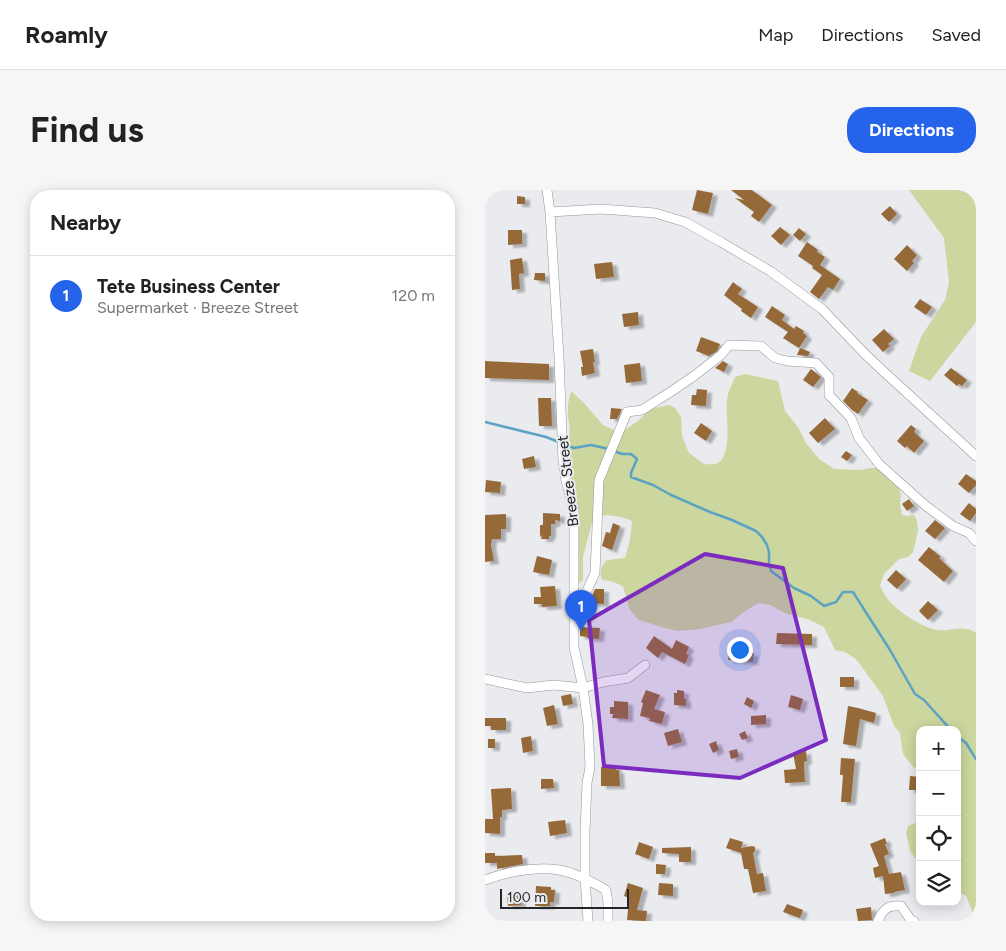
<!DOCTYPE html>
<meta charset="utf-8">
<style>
:root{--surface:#fff;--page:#f6f6f6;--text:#222;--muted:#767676;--line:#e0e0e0;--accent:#2563eb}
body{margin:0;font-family:Figtree,sans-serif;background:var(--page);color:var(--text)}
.controls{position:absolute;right:15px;bottom:15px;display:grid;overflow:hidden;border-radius:10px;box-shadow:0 2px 12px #0003}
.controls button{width:45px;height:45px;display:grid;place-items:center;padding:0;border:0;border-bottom:1px solid var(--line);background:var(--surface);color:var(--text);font:25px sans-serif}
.scale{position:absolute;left:15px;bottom:12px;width:129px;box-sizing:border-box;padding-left:5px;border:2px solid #242527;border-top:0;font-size:14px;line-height:18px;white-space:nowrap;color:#242527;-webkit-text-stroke:4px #e9ebef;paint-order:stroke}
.you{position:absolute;left:254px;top:459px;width:18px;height:18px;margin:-12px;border:4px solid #fff;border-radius:50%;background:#1a73e8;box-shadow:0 0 0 8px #1a73e833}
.badge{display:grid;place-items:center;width:32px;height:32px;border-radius:50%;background:var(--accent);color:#fff;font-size:16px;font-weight:700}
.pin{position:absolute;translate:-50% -41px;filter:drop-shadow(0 1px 2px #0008)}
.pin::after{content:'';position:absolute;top:26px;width:18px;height:15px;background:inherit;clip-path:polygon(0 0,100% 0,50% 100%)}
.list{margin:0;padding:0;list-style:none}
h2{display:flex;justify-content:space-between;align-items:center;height:65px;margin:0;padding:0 20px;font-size:21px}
h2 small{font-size:16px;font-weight:400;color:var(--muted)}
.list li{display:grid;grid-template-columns:32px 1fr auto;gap:15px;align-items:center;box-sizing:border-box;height:80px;padding:0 20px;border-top:1px solid var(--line)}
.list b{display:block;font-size:19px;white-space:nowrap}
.list p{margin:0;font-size:16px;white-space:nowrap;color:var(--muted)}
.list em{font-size:16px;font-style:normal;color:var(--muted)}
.icon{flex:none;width:28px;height:28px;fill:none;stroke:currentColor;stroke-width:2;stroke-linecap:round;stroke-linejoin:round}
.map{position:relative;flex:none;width:491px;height:731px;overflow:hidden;border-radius:20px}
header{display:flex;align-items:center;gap:30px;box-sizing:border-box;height:70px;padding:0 25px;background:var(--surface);border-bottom:1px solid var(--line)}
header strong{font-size:24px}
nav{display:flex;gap:28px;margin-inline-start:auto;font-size:18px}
.intro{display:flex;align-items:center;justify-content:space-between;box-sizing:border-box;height:120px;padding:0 30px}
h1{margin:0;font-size:35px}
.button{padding:12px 22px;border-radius:20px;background:var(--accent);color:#fff;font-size:18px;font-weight:700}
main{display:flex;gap:30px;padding:0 30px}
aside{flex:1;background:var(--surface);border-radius:20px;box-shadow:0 2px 12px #0003}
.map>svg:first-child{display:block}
.green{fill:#cbd79e}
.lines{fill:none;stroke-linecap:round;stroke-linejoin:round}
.stream{stroke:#5ca3c3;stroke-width:2.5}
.building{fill:#966939;filter:url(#shadow)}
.minor-casing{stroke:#939599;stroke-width:10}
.minor{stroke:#fff;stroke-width:9}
.marked{fill:#7b2cbf;fill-opacity:0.2;stroke:#7b2cbf;stroke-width:4;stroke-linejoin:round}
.labels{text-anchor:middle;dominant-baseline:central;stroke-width:4;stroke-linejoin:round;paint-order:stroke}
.street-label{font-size:15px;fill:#242527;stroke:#e9ebef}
</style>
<header>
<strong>Roamly</strong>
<nav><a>Map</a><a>Directions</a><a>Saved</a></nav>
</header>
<div class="intro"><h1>Find us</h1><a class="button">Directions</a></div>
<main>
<aside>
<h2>Nearby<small></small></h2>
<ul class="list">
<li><span class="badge">1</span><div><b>Tete Business Center</b><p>Supermarket · Breeze Street</p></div><em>120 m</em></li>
</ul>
</aside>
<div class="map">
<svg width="491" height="731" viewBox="0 0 491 731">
<defs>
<filter id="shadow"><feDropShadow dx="5" dy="3" stdDeviation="1" flood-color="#0004"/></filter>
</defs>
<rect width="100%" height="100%" fill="#e9ebef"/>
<path class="green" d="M 424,0 L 491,0 L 491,132 L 445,191 L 424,181 L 436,147 L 460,110 L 464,92 L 459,48 Z
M 260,184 L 293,191 L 300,221 L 313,237 L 321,253 L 334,269 L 349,279 L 376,280 L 385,278 L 392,278 L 414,298 L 416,305 L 415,313 L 417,325 L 422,326 L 429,325 L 432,331 L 433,341 L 428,362 L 423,367 L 414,369 L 399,384 L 395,396 C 398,401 401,408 405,412 C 416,423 437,438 453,440 C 466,442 478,434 491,443 L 491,731 L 481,706 L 472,701 L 472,540 L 435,540 L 435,575 L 429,578 L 418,564 L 415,543 L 409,536 L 398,506 L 371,469 L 360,462 L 350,460 L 339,437 L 325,430 L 300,423 L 285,415 L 273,413 L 259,422 L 246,432 L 215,439 L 193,441 L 180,438 L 154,430 L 145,420 L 138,396 L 126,391 L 117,390 C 114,381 116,376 122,370 L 140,368 L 145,350 L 147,331 C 135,326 125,324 112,326 L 107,333 L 98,366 L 98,390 L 92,395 L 91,317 L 89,296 L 84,282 L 83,259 L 85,239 L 83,227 L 83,214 L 86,201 L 98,212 L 118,235 L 135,243 L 153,231 L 161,223 L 170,218 L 184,215 L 190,218 L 196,227 L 197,246 L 204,263 L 219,274 C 222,274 228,275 231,274 C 249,267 240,225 242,210 C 243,201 247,195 250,187 Z
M 435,631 L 435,673 L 426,663 L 421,644 L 423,636 Z"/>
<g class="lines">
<path class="stream" d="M 0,232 L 61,247 L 89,258 L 106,255 L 124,259
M 129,261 L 137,264 L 146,264 L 152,269 L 146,283 L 146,287 L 168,295 L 186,305 L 225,322 L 247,330 L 271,341 L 277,347 L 282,355 L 284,362 L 284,373 L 286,381 L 309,398 L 326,406 L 339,416 L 351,412 L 358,402 L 368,402 L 405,460 L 430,504 L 439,510 L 466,540
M 472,546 L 481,553 L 491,569"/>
</g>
<path class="building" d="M 212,0 L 228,3 L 223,24 L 207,20 Z
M 246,0 L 267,0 L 287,15 L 274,32 L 266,26 L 269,22 L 250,8 L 259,10 Z
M 32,6 L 40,7 L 40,14 L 32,14 Z
M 405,16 L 412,24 L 404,32 L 396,24 Z
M 295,37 L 305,45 L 296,55 L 286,46 Z
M 314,38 L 321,44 L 315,51 L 308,45 Z
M 23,40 L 37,40 L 37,54 L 23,55 Z
M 322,52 L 333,60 L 332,62 L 340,67 L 335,75 L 355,89 L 348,100 L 343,97 L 334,109 L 325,102 L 337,85 L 327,78 L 328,76 L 313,66 Z
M 422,55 L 432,65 L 427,71 L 429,73 L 422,81 L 409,69 Z
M 37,68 L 39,83 L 34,84 L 35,99 L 27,100 L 25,70 Z
M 127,72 L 129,87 L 111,89 L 109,74 Z
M 50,83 L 60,83 L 60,91 L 49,90 Z
M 248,92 L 257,99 L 253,104 L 273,117 L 266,128 L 256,121 L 257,119 L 239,105 Z
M 435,109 L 447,117 L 441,125 L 429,117 Z
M 287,116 L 300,125 L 297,130 L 309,139 L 311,136 L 319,141 L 318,143 L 322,146 L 314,158 L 298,148 L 303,142 L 280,127 Z
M 153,122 L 154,135 L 139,137 L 137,124 Z
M 399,139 L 409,149 L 403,154 L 405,156 L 398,162 L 387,150 Z
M 216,147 L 235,154 L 232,161 L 224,166 L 211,161 Z
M 315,158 L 325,162 L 323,166 L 312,165 Z
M 108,159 L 110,172 L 108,172 L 110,183 L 97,186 L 96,177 L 98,177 L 95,161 Z
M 0,171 L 64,174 L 64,190 L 0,188 Z
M 238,171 L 243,174 L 239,182 L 230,178 Z
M 155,173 L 157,191 L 141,193 L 139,175 Z
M 466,178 L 482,190 L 477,196 L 474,194 L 472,196 L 459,185 Z
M 326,179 L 336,187 L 328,197 L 318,190 Z
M 367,198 L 373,202 L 372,203 L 383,210 L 373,224 L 367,220 L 358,211 Z
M 212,199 L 222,200 L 221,216 L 206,215 L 207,205 L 211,205 Z
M 53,208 L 66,208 L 67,236 L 54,236 Z
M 126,218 L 137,219 L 132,229 L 125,229 Z
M 340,228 L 350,239 L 333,253 L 324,243 Z
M 216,233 L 227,241 L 221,251 L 209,243 Z
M 426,235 L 431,239 L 429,242 L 439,251 L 429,263 L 422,256 L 420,258 L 412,251 Z
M 361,261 L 367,265 L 362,271 L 356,267 Z
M 49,266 L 51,277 L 39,279 L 37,269 Z
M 481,284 L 491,291 L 491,295 L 484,303 L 473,294 Z
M 1,290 L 16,292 L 15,303 L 0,302 Z
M 424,309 L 429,316 L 422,321 L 417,314 Z
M 484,313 L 491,319 L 491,323 L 485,331 L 475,324 Z
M 58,323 L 75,324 L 75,331 L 70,330 L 70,334 L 66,334 L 66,346 L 64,346 L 64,349 L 56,349 L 57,345 L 55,347 L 55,335 L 58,335 Z
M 21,324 L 21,339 L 16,339 L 16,349 L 7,349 L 6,355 L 9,371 L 0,372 L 0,325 Z
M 450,330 L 460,338 L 450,349 L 440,341 Z
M 128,333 L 135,336 L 127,360 L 117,356 L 121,342 L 125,343 Z
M 444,357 L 456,367 L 454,368 L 455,369 L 468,381 L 459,392 L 433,370 Z
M 52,366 L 67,370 L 64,385 L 48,382 Z
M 411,380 L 421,389 L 412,399 L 402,390 Z
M 70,396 L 72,416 L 57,417 L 57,414 L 49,414 L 49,407 L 56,407 L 55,397 Z
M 110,399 L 119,399 L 119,414 L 104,413 Z
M 443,411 L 453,420 L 443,430 L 434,421 Z
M 95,437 L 115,438 L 114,449 L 102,448 L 102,447 L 95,446 Z
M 292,443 L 327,444 L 327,455 L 291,454 Z
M 169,446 L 187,459 L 191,450 L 204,457 L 201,464 L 204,465 L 200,474 L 177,462 L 173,468 L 161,458 Z
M 244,462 L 269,463 L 268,472 L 243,470 Z
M 355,487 L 369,487 L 369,497 L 355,497 Z
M 161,500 L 175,505 L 169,519 L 180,522 L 177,534 L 164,531 L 165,528 L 155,526 L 158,513 L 156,512 Z
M 192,500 L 199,501 L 199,509 L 201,509 L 201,516 L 189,515 L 189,503 L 192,503 Z
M 86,504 L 88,514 L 78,516 L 76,506 Z
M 306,505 L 318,509 L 315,520 L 303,517 Z
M 262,507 L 269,511 L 266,518 L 259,514 Z
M 129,511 L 143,512 L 143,529 L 127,528 L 128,524 L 125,524 L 125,517 L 129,517 Z
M 69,515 L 73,534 L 62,536 L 58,518 Z
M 363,516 L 373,518 L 391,523 L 389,533 L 375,529 L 371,556 L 358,554 Z
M 281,525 L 281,534 L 266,535 L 266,526 Z
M 0,528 L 21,528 L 21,540 L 6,540 L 6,536 L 0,536 Z
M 193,539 L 197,552 L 183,556 L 179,543 Z
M 260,541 L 263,548 L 257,550 L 254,544 Z
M 46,546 L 48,561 L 38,563 L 36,548 Z
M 3,549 L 10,549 L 10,558 L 3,558 Z
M 231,551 L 234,560 L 228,563 L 224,554 Z
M 252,559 L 254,567 L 246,569 L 244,561 Z
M 321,561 L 322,571 L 319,572 L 320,592 L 300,593 L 299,580 L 311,579 L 308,563 Z
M 356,568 L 370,569 L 366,612 L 356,612 L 358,585 L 355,585 Z
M 131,576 L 131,580 L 134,580 L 135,596 L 116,596 L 116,577 Z
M 425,586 L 435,587 L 435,600 L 424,600 Z
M 56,589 L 68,589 L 69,598 L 56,599 Z
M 26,598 L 27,619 L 17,620 L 17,627 L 15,627 L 15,644 L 0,643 L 0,629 L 8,629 L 6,599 Z
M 80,630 L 82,643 L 65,646 L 63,632 Z
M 245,648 L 258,652 L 256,658 L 267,656 L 270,657 L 270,661 L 268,663 L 272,684 L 278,683 L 281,701 L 268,703 L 263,679 L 259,679 L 256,663 L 241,658 Z
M 400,648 L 402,654 L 400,654 L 404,664 L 399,666 L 404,684 L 416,682 L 420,700 L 409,702 L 409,703 L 400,704 L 398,686 L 390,688 L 388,678 L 394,676 L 385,654 Z
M 154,652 L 168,657 L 164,669 L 150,664 Z
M 206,657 L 206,672 L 194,672 L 194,664 L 177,663 L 177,658 Z
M 0,663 L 10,663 L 10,666 L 37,665 L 38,674 L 12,679 L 12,673 L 0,673 Z
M 171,674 L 181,675 L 180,684 L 171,684 Z
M 143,693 L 158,698 L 152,720 L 162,721 L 161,731 L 142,730 L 144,708 L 139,706 Z
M 174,693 L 188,694 L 188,706 L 173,705 Z
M 51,696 L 66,697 L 66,700 L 70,700 L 69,712 L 65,712 L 65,716 L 50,716 Z
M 34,702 L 36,715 L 23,716 L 22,703 Z
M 302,714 L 318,720 L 315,728 L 298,722 Z
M 386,717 L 387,730 L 373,731 L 371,719 Z"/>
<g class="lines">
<defs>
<path id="minor" d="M 62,0 L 65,22 L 74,167 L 78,270 L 81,291 L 89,319 L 89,457 L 98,498 L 103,534 L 105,577 L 102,593 L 100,641 L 100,688 L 103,731
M 65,22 L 116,19 L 170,23 L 200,32 L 236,52 L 285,81 L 337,119 L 379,163 L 398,181 L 491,266
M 92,429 L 96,414 L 110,383 L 114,290 L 142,222 L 157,220 L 187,201 L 209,186 L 236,165 L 244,155 L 276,156 L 290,168 L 302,171 L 331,173 L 344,187 L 344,205 L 366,228 L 374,248 L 394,274 L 441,316 L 468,336 L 484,343 L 491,351
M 0,489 L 42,498 L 69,495 L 98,498 L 118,492 L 143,488 L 160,475
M 0,690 C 20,682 52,676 74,680 C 91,683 106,691 121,700 L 123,713 L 123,731
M 393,731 C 398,719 403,715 416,716 L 426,730 L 429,731"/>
</defs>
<use href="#minor" class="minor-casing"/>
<use href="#minor" class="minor"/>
</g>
<path class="marked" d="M 220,364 L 298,378 L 341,550 L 255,588 L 119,576 L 104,430 Z"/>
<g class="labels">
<g class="street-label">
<text transform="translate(83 291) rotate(-97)">Breeze Street</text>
</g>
</g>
</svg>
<div class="controls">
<button>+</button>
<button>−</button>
<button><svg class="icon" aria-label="locate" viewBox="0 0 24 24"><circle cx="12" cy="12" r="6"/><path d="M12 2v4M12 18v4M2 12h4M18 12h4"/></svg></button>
<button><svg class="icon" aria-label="layers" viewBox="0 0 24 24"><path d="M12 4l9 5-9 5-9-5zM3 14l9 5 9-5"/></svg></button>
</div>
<div class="scale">100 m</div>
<div class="you"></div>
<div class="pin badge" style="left:96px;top:441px">1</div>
</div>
</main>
